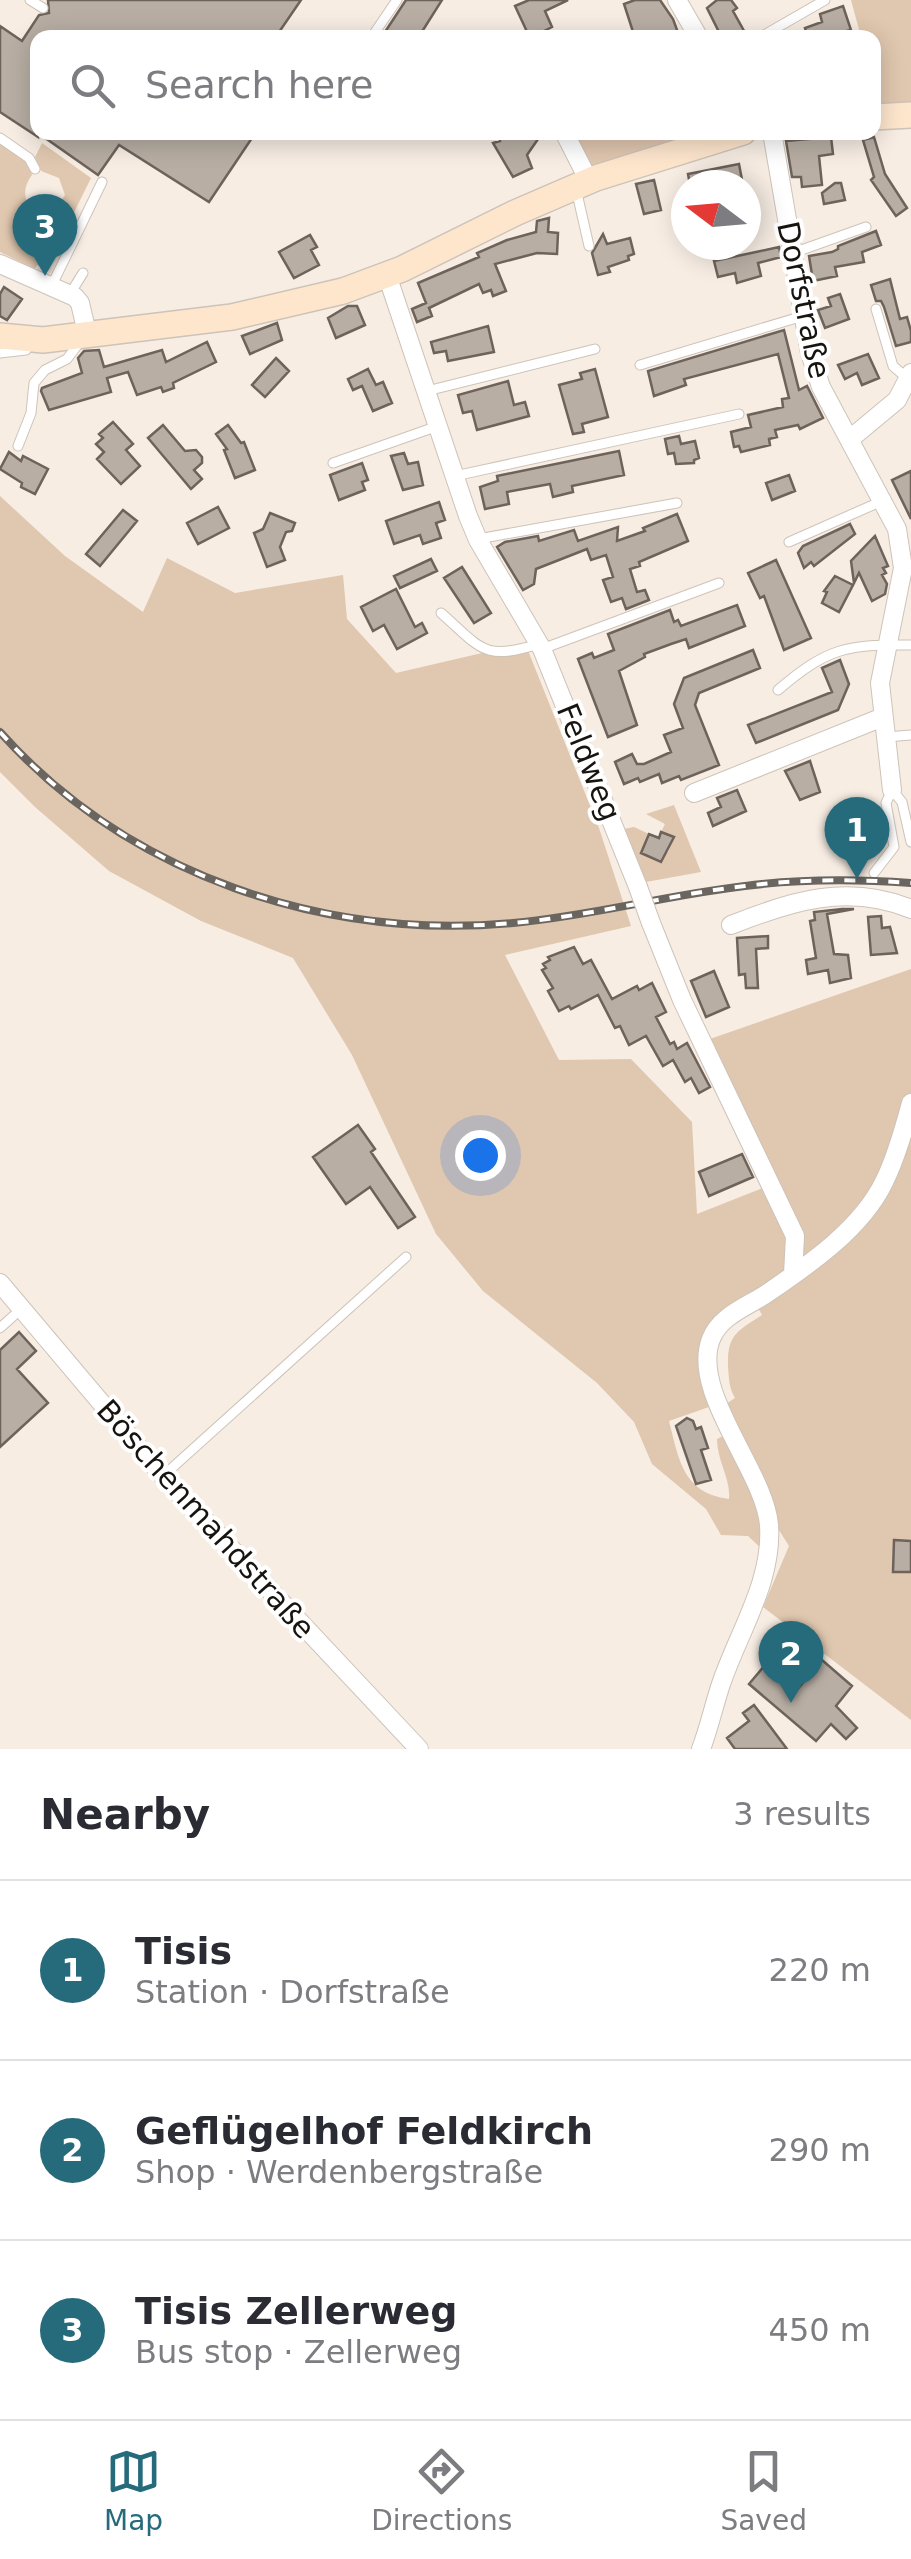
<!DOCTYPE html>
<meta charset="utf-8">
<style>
:root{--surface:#fff;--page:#f7f7f7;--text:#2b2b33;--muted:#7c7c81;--line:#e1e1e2;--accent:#266b7b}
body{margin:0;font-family:"DejaVu Sans",sans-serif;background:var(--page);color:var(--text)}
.compass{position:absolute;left:671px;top:170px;width:90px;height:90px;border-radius:50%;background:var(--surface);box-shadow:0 5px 25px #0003;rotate:286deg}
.you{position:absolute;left:480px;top:1155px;width:35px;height:35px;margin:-25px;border:8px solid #fff;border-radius:50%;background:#1a73e8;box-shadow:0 0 0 15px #1a73e833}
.badge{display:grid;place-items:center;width:65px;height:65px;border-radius:50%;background:var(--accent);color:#fff;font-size:32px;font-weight:700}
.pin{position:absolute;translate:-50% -82px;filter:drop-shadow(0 2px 5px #0008)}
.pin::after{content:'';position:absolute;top:52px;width:35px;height:30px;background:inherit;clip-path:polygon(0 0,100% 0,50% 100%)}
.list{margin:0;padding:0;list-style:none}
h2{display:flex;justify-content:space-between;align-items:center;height:130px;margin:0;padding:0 40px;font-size:42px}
h2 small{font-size:32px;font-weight:400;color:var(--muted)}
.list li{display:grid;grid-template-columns:65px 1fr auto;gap:30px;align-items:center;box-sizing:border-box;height:180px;padding:0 40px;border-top:2px solid var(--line)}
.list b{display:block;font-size:38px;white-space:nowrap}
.list p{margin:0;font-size:32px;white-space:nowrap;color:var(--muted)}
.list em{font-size:32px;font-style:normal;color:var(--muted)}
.icon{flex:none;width:55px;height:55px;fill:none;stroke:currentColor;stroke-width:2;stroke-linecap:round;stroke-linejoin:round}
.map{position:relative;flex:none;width:911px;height:1749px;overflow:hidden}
.search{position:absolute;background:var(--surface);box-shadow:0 5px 25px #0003;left:30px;right:30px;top:30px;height:110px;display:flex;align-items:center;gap:25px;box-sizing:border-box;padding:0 35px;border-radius:20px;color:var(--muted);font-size:38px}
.sheet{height:670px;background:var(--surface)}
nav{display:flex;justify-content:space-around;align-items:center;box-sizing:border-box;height:140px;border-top:2px solid var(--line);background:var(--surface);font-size:28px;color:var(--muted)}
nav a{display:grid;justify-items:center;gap:5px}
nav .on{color:var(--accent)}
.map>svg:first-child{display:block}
.green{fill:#e0c7af;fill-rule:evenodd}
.building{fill:#b8aea4;stroke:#6d635b;stroke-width:2.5}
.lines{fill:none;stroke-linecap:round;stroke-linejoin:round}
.lane-casing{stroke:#cdc3b9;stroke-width:11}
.street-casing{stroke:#cdc3b9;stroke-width:20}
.secondary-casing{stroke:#cdc3b9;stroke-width:28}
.lane{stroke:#fff;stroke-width:9}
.street{stroke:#fff;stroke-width:18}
.secondary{stroke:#fee6cd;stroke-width:25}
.rail-casing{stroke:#6a655f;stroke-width:8}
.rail{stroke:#fff;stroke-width:4;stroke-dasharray:11;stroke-linecap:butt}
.street-bridge-casing{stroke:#cdc3b9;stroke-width:20;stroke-linecap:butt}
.street-bridge{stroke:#fff;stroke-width:18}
.labels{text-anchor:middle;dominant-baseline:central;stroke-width:8;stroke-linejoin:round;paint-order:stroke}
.street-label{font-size:30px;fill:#171410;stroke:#fff}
</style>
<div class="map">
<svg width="911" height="1749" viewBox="0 0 911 1749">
<rect width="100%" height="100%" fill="#f7ede3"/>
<path class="green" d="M 851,0 L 911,0 L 911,104 L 878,108 L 874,89 L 874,38 L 861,37 Z
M 574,133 L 695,133 L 696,139 L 593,170 Z
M 0,143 L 26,160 L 32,175 C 16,196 30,218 55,210 L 65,195 L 59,178 L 41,171 L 35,157 L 42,143 L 91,178 L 46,269 L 37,265 L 35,269 L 0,252 Z
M 0,496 L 65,556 L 143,612 L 167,558 L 235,593 L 343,575 L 347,619 L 396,673 L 525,643 L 599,828 L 631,926 L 505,955 L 559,1060 L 631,1059 L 692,1122 L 697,1214 L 773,1184 L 707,1040 L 911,969 L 911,1720 L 763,1607 L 789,1546 L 777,1527 L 762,1549 L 748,1536 L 721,1535 L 706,1509 L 652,1464 L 634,1422 L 597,1383 L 483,1291 L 436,1234 L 352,1055 L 293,958 L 201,921 L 109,871 L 35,807 L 0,772 ZM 757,1306 L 762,1315 C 738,1331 727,1334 728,1366 C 729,1379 729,1388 735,1398 L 726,1404 L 729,1433 L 717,1439 C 717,1461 731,1479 729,1499 C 683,1493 679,1460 669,1421 L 709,1407 L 708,1368 L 719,1321 Z
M 674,805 L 701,872 L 646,882 L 624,829 L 634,827 L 649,834 L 641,853 L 668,852 L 674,837 L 661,832 L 665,824 L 646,814 Z"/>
<path class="building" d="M 48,0 L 301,0 L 275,38 L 38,38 L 38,132 L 256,132 L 209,202 L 119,145 L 98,175 L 38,133 L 38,137 L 0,112 L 0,26 L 22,41 L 39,15 L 49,13 Z
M 406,0 L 442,0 L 418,38 L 381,38 Z
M 529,0 L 568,0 L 545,11 L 552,27 L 530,38 L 515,6 Z
M 635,0 L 660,0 L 673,19 L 680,38 L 635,38 L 624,4 Z
M 717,0 L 731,0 L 737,8 L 733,11 L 748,38 L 722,38 L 707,8 Z
M 843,6 L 851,30 L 847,31 L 849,38 L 808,38 L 805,28 L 822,22 L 820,14 Z
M 509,132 L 515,132 L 516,136 L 529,133 L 538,139 L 527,155 L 532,168 L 513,177 L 493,143 L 500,141 L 499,136 Z
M 831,137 L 833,154 L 819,156 L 822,185 L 802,187 L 801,177 L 792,177 L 786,141 Z
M 874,137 L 885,174 L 907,208 L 896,216 L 871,180 L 874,177 L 863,140 Z
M 739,164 L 743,185 L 690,185 L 688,174 Z
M 654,180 L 661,210 L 644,214 L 636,184 Z
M 835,183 L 841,183 L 845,200 L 824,204 L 822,193 Z
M 549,218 L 548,232 L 558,233 L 557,254 L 537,253 L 495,264 L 506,291 L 493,296 L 491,290 L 483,293 L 479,284 L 429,308 L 432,316 L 417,322 L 412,309 L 426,303 L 418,283 L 479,257 L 477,253 L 507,240 L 536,232 L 537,221 Z
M 876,231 L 881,245 L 862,252 L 864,262 L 835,267 L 837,276 L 813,281 L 809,256 L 832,252 L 838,249 L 838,246 Z
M 603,234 L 607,244 L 630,238 L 634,254 L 628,256 L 629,260 L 608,267 L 610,272 L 598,275 L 592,253 Z
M 310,235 L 317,247 L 311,250 L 319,265 L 294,278 L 279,252 Z
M 779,247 L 781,257 L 758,263 L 761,276 L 737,283 L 735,273 L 718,277 L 714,261 Z
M 890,279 L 900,319 L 907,317 L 911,331 L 911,342 L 896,346 L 884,307 L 881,301 L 876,301 L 871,285 Z
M 4,287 L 22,299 L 7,320 L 0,316 L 0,294 Z
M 840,294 L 849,319 L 825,328 L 818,310 L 831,306 L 828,298 Z
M 348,306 L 357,306 L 365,325 L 336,338 L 328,318 Z
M 277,323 L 282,340 L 250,354 L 242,336 Z
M 488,326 L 494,352 L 448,361 L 446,351 L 434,353 L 431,342 Z
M 784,330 L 799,390 L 807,386 L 823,418 L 800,429 L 798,425 L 775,430 L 777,437 L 769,439 L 770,445 L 741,452 L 739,446 L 734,447 L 731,432 L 751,427 L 748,415 L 783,407 L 782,399 L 789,398 L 778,354 L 684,379 L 686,385 L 654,396 L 648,371 Z
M 207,342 L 216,362 L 173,383 L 174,388 L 163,392 L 161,387 L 137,395 L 128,372 L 107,378 L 111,392 L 49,410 L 41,391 L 42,388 L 82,373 L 78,358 L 84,351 L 99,350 L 104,367 L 162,350 L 166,362 Z
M 868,354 L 879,378 L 862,385 L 857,373 L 845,379 L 838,365 Z
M 276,358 L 289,371 L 265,397 L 252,385 Z
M 368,369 L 376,385 L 383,382 L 392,403 L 373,411 L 362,386 L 353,390 L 348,379 Z
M 595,369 L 608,417 L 582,424 L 584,432 L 573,434 L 559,385 L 582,379 L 580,373 Z
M 508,381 L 514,405 L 525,402 L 529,416 L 477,430 L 472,411 L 463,413 L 458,395 Z
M 113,422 L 133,444 L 126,450 L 140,466 L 121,484 L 97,459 L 104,452 L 96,444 L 103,438 L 99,434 Z
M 163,425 L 185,451 L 196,450 L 202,457 L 202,463 L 194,470 L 202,479 L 191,489 L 148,438 Z
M 228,425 L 241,443 L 244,442 L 255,470 L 235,478 L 224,450 L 227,449 L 216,434 Z
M 679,436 L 681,444 L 695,441 L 699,458 L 694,460 L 694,463 L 676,464 L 674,453 L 668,454 L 665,439 Z
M 619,451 L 624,475 L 572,486 L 573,492 L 553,497 L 550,484 L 507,492 L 509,504 L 485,509 L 480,487 L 498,481 L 497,476 Z
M 9,452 L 21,461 L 23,456 L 48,469 L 35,494 L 21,487 L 22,483 L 0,469 Z
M 404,453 L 408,464 L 418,462 L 423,485 L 403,490 L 391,456 Z
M 362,463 L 368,480 L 362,482 L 365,490 L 339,500 L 330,475 Z
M 911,471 L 911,519 L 892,480 Z
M 789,475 L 795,491 L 772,500 L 766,483 Z
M 439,502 L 445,520 L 436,523 L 441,538 L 423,544 L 420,535 L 394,544 L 386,521 Z
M 218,507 L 229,528 L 198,544 L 187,523 Z
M 123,510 L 137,521 L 100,566 L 86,554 Z
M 270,513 L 295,523 L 292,531 L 286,532 L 280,547 L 285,560 L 267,567 L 254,533 L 263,529 Z
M 677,514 L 688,541 L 639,562 L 640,566 L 630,569 L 637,592 L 645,590 L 649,600 L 626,609 L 622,598 L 611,602 L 603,580 L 613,577 L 606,555 L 591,560 L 587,549 L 536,569 L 534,584 L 523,590 L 497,547 L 505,542 L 538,536 L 539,541 L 574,530 L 578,541 L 618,527 L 617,541 L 645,531 L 643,528 Z
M 850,524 L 855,534 L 814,566 L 811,562 L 804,568 L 798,553 L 803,546 Z
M 875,536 L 888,566 L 883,568 L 886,573 L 882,575 L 887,584 L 885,594 L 872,601 L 859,573 L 854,583 L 851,561 Z
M 431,559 L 437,571 L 400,588 L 394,576 Z
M 776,560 L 811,638 L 784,650 L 764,596 L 760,598 L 748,573 Z
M 462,567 L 491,613 L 474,623 L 444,578 Z
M 835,576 L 853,585 L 839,612 L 822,603 L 827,592 L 824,591 Z
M 396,589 L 415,627 L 422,623 L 427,633 L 397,649 L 384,625 L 373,631 L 361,607 Z
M 737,605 L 745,626 L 689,648 L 686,639 L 671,644 L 644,654 L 645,657 L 619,671 L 637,725 L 608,737 L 578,659 L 592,653 L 594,658 L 614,650 L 608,634 L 670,610 L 674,622 L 678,620 L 681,626 Z
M 753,650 L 760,668 L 699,693 L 695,705 L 719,765 L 681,780 L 679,776 L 662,783 L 659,774 L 640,782 L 638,778 L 624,784 L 615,762 L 632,754 L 637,764 L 644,764 L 671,752 L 664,735 L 683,728 L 674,704 L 684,678 Z
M 840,660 L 849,684 L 838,710 L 756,743 L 748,725 L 832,692 L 822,668 Z
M 810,761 L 820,792 L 800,800 L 785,771 Z
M 737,790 L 746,811 L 713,826 L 708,813 L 721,807 L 717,798 Z
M 661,832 L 674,837 L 661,862 L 641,853 L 649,834 L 659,838 Z
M 842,909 L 854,909 L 827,914 L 834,954 L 848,955 L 851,978 L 830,983 L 828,970 L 808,974 L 806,960 L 816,958 L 810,921 L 815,920 L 814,912 Z
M 881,916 L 882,928 L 890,927 L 897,953 L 871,955 L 868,917 Z
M 768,936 L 768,948 L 756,949 L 758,988 L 746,988 L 745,974 L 739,975 L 737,938 Z
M 574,947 L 583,964 L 591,960 L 612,999 L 637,986 L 639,990 L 652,983 L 666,1012 L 656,1017 L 670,1044 L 674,1042 L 677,1049 L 687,1043 L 710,1087 L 699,1093 L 691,1078 L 685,1082 L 673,1060 L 663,1066 L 646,1036 L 629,1045 L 620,1026 L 615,1028 L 598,995 L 571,1009 L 569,1006 L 559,1011 L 548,991 L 553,988 L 542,970 L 546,968 L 543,964 L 550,960 L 548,957 Z
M 714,971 L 729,1007 L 706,1017 L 691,981 Z
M 358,1125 L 375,1149 L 371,1152 L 415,1217 L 398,1228 L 370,1187 L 346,1204 L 313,1157 Z
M 742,1154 L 753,1177 L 709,1196 L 699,1172 Z
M 19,1332 L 36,1351 L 17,1369 L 48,1403 L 0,1447 L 0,1350 Z
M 687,1418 L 693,1421 L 696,1429 L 701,1427 L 708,1448 L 701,1450 L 711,1480 L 696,1484 L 676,1426 Z
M 894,1540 L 911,1541 L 911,1572 L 893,1572 Z
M 822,1660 L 852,1686 L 836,1706 L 857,1728 L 846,1739 L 831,1724 L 816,1741 L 749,1684 L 765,1665 L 796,1691 Z
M 754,1705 L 787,1749 L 735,1749 L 727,1738 L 749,1721 L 743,1713 Z"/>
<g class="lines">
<defs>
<path id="lane" d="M 30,0 L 43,8
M 371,38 L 397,0
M 759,38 L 825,0
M 0,138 L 29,158 L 35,169
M 576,189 L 589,246
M 793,253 L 866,227
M 51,287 L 102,182
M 70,294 L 83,273
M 876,309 L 893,366 L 908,379
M 0,353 L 26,350 L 30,345
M 640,365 L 803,316
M 427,391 L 595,349
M 18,446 L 31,413 L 34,383 L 45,370 L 67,359 L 82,339
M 333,463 L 438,426
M 455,476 L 739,414
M 478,539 L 677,503
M 789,542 L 882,501
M 441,613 C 482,649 483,661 539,644
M 542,649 L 719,583
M 778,690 C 827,648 847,644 911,645
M 886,737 L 911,735
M 874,873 L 894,847 L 886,803 L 892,790 L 902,802 L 911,842
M 0,1328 L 20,1310
M 163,1476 L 406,1257"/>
<path id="street" d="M 677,0 L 699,38
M 564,132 L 589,181
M 772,132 L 810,353 L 821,387 L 897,529 L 903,568 L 880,683 L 892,790
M 0,264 L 75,297 L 80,303 L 87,333
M 387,275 L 468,516 L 478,540 L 542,649 L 638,887
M 850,439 L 897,400 L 911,373
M 694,793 L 883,717
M 651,923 L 682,1000 L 795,1236 L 793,1275
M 731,925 C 791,901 848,883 911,909
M 0,1283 L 163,1476 L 419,1749
M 701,1749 C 709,1728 714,1705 721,1684 C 739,1631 773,1581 769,1525 C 765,1472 690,1392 711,1339 C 720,1315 749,1306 769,1292 C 810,1264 862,1228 884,1182 C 896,1158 904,1129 911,1103"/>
<path id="secondary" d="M 874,117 L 911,115
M 0,336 L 43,340 L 232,317 L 343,291 L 402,269 L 515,213 L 596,178 L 743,132"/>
</defs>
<use href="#lane" class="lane-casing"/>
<use href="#street" class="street-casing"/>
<use href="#secondary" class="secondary-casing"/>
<use href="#lane" class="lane"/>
<use href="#street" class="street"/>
<use href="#secondary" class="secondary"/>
<defs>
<path id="rail" d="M 0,732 C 129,876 324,940 513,923 C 591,916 667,895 745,886 C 800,879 855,879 911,883"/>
</defs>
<use href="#rail" class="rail-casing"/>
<use href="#rail" class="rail"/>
<defs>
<path id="street-bridge" d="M 638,887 L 651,923"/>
</defs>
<use href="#street-bridge" class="street-bridge-casing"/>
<use href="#street-bridge" class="street-bridge"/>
</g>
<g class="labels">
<g class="street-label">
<text transform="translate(804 300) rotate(78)">Dorfstraße</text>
<text transform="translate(589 762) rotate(68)">Feldweg</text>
<text transform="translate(206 1519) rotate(48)">Böschenmahdstraße</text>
</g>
</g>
</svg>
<svg class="compass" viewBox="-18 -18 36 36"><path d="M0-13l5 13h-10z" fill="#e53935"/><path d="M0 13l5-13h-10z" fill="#7c7c81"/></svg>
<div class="you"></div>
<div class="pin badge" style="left:857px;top:879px">1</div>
<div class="pin badge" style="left:791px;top:1703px">2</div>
<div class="pin badge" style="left:45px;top:276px">3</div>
<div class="search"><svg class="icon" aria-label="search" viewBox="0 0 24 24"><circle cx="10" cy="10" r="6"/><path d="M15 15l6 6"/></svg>Search here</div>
</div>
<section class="sheet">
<h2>Nearby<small>3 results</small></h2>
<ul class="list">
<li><span class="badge">1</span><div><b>Tisis</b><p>Station · Dorfstraße</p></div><em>220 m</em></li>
<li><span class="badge">2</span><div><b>Geflügelhof Feldkirch</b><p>Shop · Werdenbergstraße</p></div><em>290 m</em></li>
<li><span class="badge">3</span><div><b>Tisis Zellerweg</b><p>Bus stop · Zellerweg</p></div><em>450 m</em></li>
</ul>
</section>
<nav>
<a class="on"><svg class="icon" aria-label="map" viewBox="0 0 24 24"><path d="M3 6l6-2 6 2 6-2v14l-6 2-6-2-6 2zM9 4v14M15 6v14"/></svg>Map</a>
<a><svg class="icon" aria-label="directions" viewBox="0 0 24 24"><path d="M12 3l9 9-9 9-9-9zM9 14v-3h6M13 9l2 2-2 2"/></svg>Directions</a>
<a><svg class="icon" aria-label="saved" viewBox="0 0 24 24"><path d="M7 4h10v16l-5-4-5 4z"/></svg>Saved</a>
</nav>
